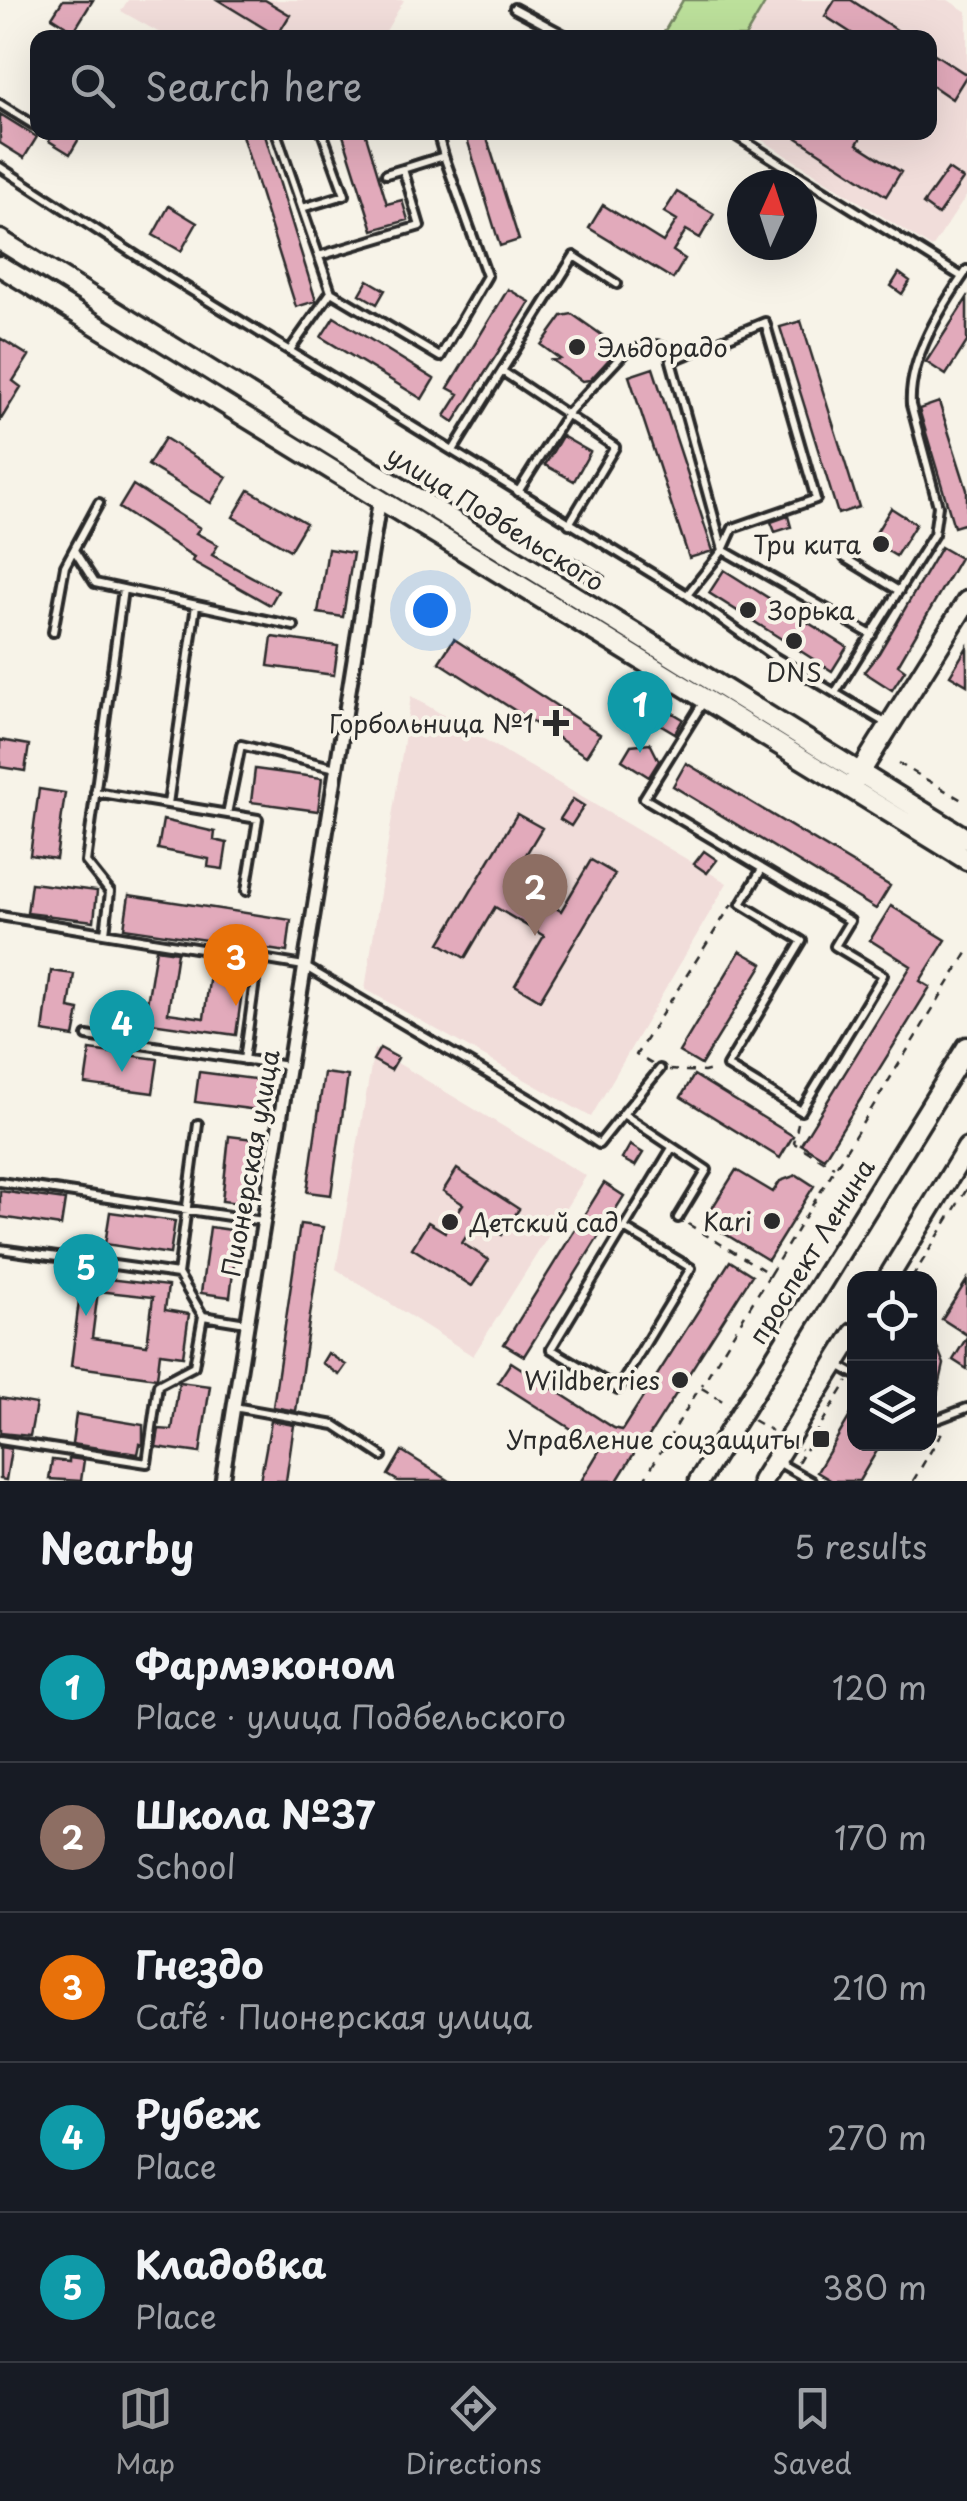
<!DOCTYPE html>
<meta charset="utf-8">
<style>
:root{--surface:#171b24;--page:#242831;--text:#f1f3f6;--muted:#9ea1a6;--line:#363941;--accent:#98999b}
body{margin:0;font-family:"Playpen Sans",sans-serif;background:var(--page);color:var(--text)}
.controls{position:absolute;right:30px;bottom:30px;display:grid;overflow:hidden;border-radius:20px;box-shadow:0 10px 40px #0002}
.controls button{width:90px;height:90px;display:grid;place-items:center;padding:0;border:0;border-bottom:2px solid var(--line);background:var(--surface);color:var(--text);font:50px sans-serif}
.compass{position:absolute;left:727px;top:170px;width:90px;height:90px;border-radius:50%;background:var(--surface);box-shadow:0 10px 40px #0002;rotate:3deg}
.you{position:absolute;left:430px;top:610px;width:35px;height:35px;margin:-25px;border:8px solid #fff;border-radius:50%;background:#1a73e8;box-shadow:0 0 0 15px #1a73e833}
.badge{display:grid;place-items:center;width:65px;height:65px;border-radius:50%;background:var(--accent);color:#fff;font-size:32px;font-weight:700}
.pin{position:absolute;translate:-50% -82px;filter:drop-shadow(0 2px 5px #0008)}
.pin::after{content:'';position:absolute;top:52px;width:35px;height:30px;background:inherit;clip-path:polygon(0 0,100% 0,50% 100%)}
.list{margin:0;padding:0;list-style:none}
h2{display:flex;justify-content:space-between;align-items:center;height:130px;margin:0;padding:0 40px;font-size:42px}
h2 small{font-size:32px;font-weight:400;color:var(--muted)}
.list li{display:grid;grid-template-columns:65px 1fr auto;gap:30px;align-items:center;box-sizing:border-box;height:150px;padding:0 40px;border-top:2px solid var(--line)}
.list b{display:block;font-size:38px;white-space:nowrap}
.list p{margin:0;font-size:32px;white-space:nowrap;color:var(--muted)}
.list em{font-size:32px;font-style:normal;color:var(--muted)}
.icon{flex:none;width:55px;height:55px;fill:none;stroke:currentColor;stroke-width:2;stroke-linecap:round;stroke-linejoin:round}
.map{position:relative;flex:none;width:967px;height:1481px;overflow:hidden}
.search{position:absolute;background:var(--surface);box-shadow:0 10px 40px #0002;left:30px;right:30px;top:30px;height:110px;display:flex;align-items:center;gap:25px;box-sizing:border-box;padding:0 35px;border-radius:20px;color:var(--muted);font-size:38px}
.sheet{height:880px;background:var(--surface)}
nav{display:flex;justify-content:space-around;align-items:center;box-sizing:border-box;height:140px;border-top:2px solid var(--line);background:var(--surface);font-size:28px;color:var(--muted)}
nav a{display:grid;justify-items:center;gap:5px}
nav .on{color:var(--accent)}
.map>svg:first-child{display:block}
.built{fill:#f1ddda}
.green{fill:#bce09b;stroke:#748663;stroke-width:2.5}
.building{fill:#e2aabb;stroke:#2b2b2b;stroke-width:2.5;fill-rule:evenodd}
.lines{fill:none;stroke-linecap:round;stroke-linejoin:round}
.lane-casing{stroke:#2b2b2b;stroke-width:14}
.street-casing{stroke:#2b2b2b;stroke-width:19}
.secondary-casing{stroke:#2b2b2b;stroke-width:25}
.path{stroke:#2b2b2b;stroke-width:2.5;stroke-dasharray:8 8;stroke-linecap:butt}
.lane{stroke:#f7f3e8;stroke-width:6}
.street{stroke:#f7f3e8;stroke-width:11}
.secondary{stroke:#f7f3e8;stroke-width:18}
.poi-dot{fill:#2b2b2b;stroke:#f7f3e8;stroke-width:4}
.labels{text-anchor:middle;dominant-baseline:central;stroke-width:8;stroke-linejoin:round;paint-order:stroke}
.poi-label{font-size:25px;fill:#2b2b2b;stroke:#f7f3e8;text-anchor:end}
.street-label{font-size:25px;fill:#2b2b2b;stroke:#f7f3e8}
</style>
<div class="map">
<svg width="967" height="1481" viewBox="0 0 967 1481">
<rect width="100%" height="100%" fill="#f7f3e8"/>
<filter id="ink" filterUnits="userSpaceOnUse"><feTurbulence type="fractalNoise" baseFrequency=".01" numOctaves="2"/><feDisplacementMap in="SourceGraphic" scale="20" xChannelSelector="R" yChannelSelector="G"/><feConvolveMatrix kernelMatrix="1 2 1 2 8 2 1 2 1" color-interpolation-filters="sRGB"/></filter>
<g filter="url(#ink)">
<path class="built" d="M 128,0 L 404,0 L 382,38 L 167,37 L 121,11 Z
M 681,0 L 948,0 L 967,12 L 967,195 L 932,248 L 751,133 L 930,132 L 930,38 L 659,38 Z
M 411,696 L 727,883 L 591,1117 L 365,989 Z
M 374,1049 L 586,1176 L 473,1356 L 336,1269 Z"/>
<path class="green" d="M 683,0 L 767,0 L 745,37 L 661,37 Z"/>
<path class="building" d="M 63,0 L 93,0 L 74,31 L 52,17 Z
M 218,0 L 265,0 L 290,15 L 277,36 Z
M 835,0 L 851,0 L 909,38 L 859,38 L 825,16 Z
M 930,51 L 967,75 L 952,99 L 930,84 Z
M 0,114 L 37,137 L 24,158 L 0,143 Z
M 54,132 L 83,132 L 70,154 L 49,141 Z
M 241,132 L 264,132 L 316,301 L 296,307 Z
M 342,132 L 365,132 L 387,204 L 402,200 L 408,220 L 373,230 Z
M 465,132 L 485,132 L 519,240 L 500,246 Z
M 788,132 L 864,132 L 857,144 L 901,172 L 886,196 Z
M 948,169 L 963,179 L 938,215 L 923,204 Z
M 677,192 L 714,214 L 700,238 L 686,230 L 673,251 L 685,259 L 673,279 L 589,228 L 603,205 L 663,242 L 677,220 L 664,212 Z
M 169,206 L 197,223 L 181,251 L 153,235 Z
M 899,273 L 910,281 L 902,294 L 891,286 Z
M 368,280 L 385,290 L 377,304 L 360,294 Z
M 508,289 L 530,302 L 454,422 L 445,416 L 459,394 L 448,388 Z
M 967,298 L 967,342 L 946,375 L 926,362 Z
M 572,314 L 609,340 L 612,356 L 590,380 L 582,381 L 552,360 L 560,359 L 541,345 L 562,316 Z
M 334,317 L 434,379 L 422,399 L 321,337 Z
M 801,321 L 859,507 L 838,514 L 780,327 Z
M 0,338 L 29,356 L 13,381 L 21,387 L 0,421 Z
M 653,368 L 713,551 L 689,558 L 629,376 Z
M 939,402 L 967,490 L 967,523 L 954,527 L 919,409 Z
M 562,436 L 590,452 L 574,481 L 545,465 Z
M 165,438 L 227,477 L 211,503 L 148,465 Z
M 133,485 L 200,528 L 196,533 L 218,545 L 212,555 L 278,591 L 270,605 L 192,561 L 194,557 L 119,508 Z
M 249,490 L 306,523 L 290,550 L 233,517 Z
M 891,508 L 916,524 L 896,556 L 871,541 Z
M 788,516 L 791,527 L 775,532 L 771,522 Z
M 941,547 L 960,558 L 898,665 L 905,670 L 892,690 L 864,672 L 879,653 Z
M 328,549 L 353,553 L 343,617 L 318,613 Z
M 573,557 L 605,576 L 598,588 L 566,569 Z
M 724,570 L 847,647 L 832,671 L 709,593 Z
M 272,637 L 338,646 L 334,675 L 268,666 Z
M 454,639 L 600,734 L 586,756 L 439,662 Z
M 967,647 L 967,685 L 950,675 Z
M 646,697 L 683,719 L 675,733 L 638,711 Z
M 0,740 L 29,745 L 25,771 L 0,767 Z
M 650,743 L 659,761 L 649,777 L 622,760 L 631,745 Z
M 686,763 L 890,886 L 876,909 L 673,786 Z
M 255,769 L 322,778 L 318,811 L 251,802 Z
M 39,789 L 65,793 L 56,859 L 30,855 Z
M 573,799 L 584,806 L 571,826 L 560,819 Z
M 517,814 L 542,828 L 510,881 L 561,911 L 591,860 L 615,874 L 540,1000 L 515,985 L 544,936 L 495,907 L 465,958 L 440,943 Z
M 163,820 L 215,832 L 214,840 L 227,843 L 223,869 L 208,867 L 209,859 L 158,849 Z
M 704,851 L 717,860 L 707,873 L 694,864 Z
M 31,883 L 97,891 L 94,921 L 27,913 Z
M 129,895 L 291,920 L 287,952 L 124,928 Z
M 891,906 L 946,940 L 920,981 L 930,987 L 824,1158 L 801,1144 L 911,966 L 870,940 Z
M 156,949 L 177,952 L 168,1013 L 204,1018 L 211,966 L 245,970 L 236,1035 L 144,1022 Z
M 740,951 L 763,964 L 701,1065 L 679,1052 Z
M 51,971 L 74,974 L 69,1008 L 79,1010 L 74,1037 L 43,1032 Z
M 380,1048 L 398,1058 L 391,1070 L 373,1060 Z
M 90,1050 L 158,1059 L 153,1093 L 85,1084 Z
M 199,1072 L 262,1080 L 258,1110 L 195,1102 Z
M 324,1073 L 348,1076 L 331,1195 L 307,1192 Z
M 694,1075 L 793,1136 L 780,1158 L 681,1097 Z
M 229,1136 L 254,1139 L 247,1204 L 222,1201 Z
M 630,1145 L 643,1153 L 635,1166 L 622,1159 Z
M 457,1169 L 519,1209 L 502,1235 L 477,1220 L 462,1243 L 489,1260 L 472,1286 L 412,1248 L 428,1222 L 445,1232 L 463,1204 L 443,1191 Z
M 736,1170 L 773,1192 L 780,1181 L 797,1175 L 814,1186 L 768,1260 L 704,1221 Z
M 604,1183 L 624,1196 L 524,1356 L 504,1344 Z
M 0,1191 L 65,1200 L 61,1226 L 0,1217 Z
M 110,1212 L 175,1221 L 170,1254 L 105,1244 Z
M 300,1224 L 323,1227 L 296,1411 L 273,1407 Z
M 210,1227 L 238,1231 L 230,1297 L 201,1293 Z
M 730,1261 L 752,1275 L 644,1444 L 641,1442 L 617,1481 L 581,1481 L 601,1448 L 498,1382 L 511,1362 L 614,1428 L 622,1430 Z
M 82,1276 L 168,1286 L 165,1310 L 189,1314 L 183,1356 L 160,1353 L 157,1378 L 71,1366 ZM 98,1291 L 153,1297 L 147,1345 L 92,1338 Z
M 967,1280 L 967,1335 L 942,1319 Z
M 930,1330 L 944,1364 L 934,1408 L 930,1407 Z
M 967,1337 L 967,1369 L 953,1360 Z
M 328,1353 L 346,1365 L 339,1375 L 322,1363 Z
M 179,1382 L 210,1386 L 200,1453 L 156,1447 L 159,1429 L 172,1430 Z
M 0,1398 L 36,1404 L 30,1436 L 0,1433 Z
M 854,1409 L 854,1444 L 881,1444 L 859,1481 L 832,1481 L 817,1472 Z
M 76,1414 L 143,1425 L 143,1445 L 140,1444 L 138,1454 L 72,1444 Z
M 271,1421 L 294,1425 L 286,1481 L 260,1481 Z
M 0,1447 L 11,1449 L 6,1480 L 0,1479 Z
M 402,1451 L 450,1481 L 398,1481 L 388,1475 Z
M 69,1458 L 84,1460 L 81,1481 L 49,1479 L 52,1460 L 69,1462 Z"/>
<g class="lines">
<defs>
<path id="lane" d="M 514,8 L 570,38
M 86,38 L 86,37
M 0,104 L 34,125 L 38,119
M 276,132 L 331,292 L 290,350
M 730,132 L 962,277
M 0,167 L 163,273 L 687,595 L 773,656 L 887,724
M 386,174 L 403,169
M 302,208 L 345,195 L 322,132
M 319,256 L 420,226 L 403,169 L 444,156 L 437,132
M 331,292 L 440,357 L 487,276 L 444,156
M 671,361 L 723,550 L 872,635
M 502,371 L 574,256 L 617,284
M 454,449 L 502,371 L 615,447 L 569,524
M 518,492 L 567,414 L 626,351 L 657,345 L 669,350 L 671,361 L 765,322 L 816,499 L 733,528 L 723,550 L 687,595
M 74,550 L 95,583 L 294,626
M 845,558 L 899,591
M 53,632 L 65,566 L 99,503
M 835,693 L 934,534 L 938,506 L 911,405 C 908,360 942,306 967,270
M 704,701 L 644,798 L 850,921 L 835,946 L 883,975 L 801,1111 L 727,1066 L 802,941 L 741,904 L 762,869
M 95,792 L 258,819 L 246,891
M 168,804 L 196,605
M 227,814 L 241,745 L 336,768
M 0,916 L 304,966 L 537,1103 L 599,1144 L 623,1114 L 707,1170 L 678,1218
M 105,933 L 110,892 L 86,862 L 123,589
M 87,1036 L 288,1066
M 244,1060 L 258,959
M 623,1114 L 660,1069
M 198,1124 L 178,1274 L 203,1316 L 246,1323
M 0,1182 L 263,1221
M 624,1228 L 691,1268 L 618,1389 L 551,1349 L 672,1148
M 0,1249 L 178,1274
M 838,1365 L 854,1374
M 234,1407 L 335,1425 L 382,1456
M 930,1415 L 938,1419 L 967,1408
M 0,1440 L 147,1463 L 158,1385 L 194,1366 L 203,1316
M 776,1461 L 811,1481"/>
<path id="street" d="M 222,1481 L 380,498"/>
<path id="secondary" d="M 0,240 L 967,839
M 0,266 L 967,860
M 856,779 L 967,601
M 888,1278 L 967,1148
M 699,1481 L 967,1047
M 762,1481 L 854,1333"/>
</defs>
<use href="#lane" class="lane-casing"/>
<use href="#street" class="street-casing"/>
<use href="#secondary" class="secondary-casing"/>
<path class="path" d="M 898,763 L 967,803
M 652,1064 L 636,1055 L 732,904
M 669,1070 L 704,1072 L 716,1069
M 798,1123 L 794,1143 L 834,1167
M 688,1224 L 770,1274 L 702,1385
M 770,1274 L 967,953
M 912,1278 L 967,1189
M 753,1420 L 772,1431
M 805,1450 L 848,1381
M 798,1462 L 804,1452 L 800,1449
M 643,1481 L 700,1387 L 729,1405
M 913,1481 L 944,1429"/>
<use href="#lane" class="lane"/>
<use href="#street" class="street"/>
<use href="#secondary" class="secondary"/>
</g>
</g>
<g class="poi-dot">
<circle cx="577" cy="347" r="10"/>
<circle cx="881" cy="544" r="10"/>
<circle cx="748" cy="610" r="10"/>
<circle cx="794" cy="641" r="10"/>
<path d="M551 708h10v10h10v10h-10v10h-10v-10h-10v-10h10z"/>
<circle cx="772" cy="1221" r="10"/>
<circle cx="450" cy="1222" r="10"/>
<circle cx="680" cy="1380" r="10"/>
<rect x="811" y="1429" width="20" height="20" rx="5"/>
</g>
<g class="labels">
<g class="poi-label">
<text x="597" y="347" text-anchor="start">Эльдорадо</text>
<text x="861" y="544">Три кита</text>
<text x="768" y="610" text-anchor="start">Зорька</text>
<text x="794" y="672" text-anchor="middle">DNS</text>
<text x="534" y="723">Горбольница №1</text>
<text x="752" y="1221">Kari</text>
<text x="470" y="1222" text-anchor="start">Детский сад</text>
<text x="660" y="1380">Wildberries</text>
<text x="801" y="1439">Управление соцзащиты</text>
</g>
<g class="street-label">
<text transform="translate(496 518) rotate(32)">улица Подбельского</text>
<text transform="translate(250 1163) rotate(-80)">Пионерская улица</text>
<text transform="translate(811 1251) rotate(-58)">проспект Ленина</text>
</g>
</g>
</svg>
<div class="controls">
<button><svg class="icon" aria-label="locate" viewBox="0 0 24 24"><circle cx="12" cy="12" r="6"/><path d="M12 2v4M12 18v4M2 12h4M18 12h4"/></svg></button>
<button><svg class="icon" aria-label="layers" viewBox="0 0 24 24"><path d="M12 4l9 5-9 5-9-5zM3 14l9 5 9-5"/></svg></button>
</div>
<svg class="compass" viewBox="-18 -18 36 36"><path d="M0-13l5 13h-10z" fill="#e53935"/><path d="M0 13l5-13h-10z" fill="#9ea1a6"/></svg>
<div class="you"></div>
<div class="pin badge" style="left:640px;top:753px;background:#0f9aa8">1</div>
<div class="pin badge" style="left:535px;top:936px;background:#8d6e63">2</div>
<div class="pin badge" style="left:236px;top:1006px;background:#e8710a">3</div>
<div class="pin badge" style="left:122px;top:1072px;background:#0f9aa8">4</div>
<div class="pin badge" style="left:86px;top:1316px;background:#0f9aa8">5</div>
<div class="search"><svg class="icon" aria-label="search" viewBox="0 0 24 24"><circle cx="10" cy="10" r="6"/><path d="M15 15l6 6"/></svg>Search here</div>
</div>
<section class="sheet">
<h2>Nearby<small>5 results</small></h2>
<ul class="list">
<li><span class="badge" style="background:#0f9aa8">1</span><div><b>Фармэконом</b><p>Place · улица Подбельского</p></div><em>120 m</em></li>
<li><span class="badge" style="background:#8d6e63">2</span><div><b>Школа №37</b><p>School</p></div><em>170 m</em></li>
<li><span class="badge" style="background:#e8710a">3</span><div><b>Гнездо</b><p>Café · Пионерская улица</p></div><em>210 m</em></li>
<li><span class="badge" style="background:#0f9aa8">4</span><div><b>Рубеж</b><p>Place</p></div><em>270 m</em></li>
<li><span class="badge" style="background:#0f9aa8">5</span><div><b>Кладовка</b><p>Place</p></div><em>380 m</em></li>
</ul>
</section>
<nav>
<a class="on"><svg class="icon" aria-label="map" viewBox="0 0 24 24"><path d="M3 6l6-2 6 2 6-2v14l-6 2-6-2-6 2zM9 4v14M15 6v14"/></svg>Map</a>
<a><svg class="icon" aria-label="directions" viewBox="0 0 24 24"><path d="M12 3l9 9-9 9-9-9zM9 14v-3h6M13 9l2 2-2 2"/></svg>Directions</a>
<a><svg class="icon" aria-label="saved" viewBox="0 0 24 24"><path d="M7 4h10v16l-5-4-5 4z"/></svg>Saved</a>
</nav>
